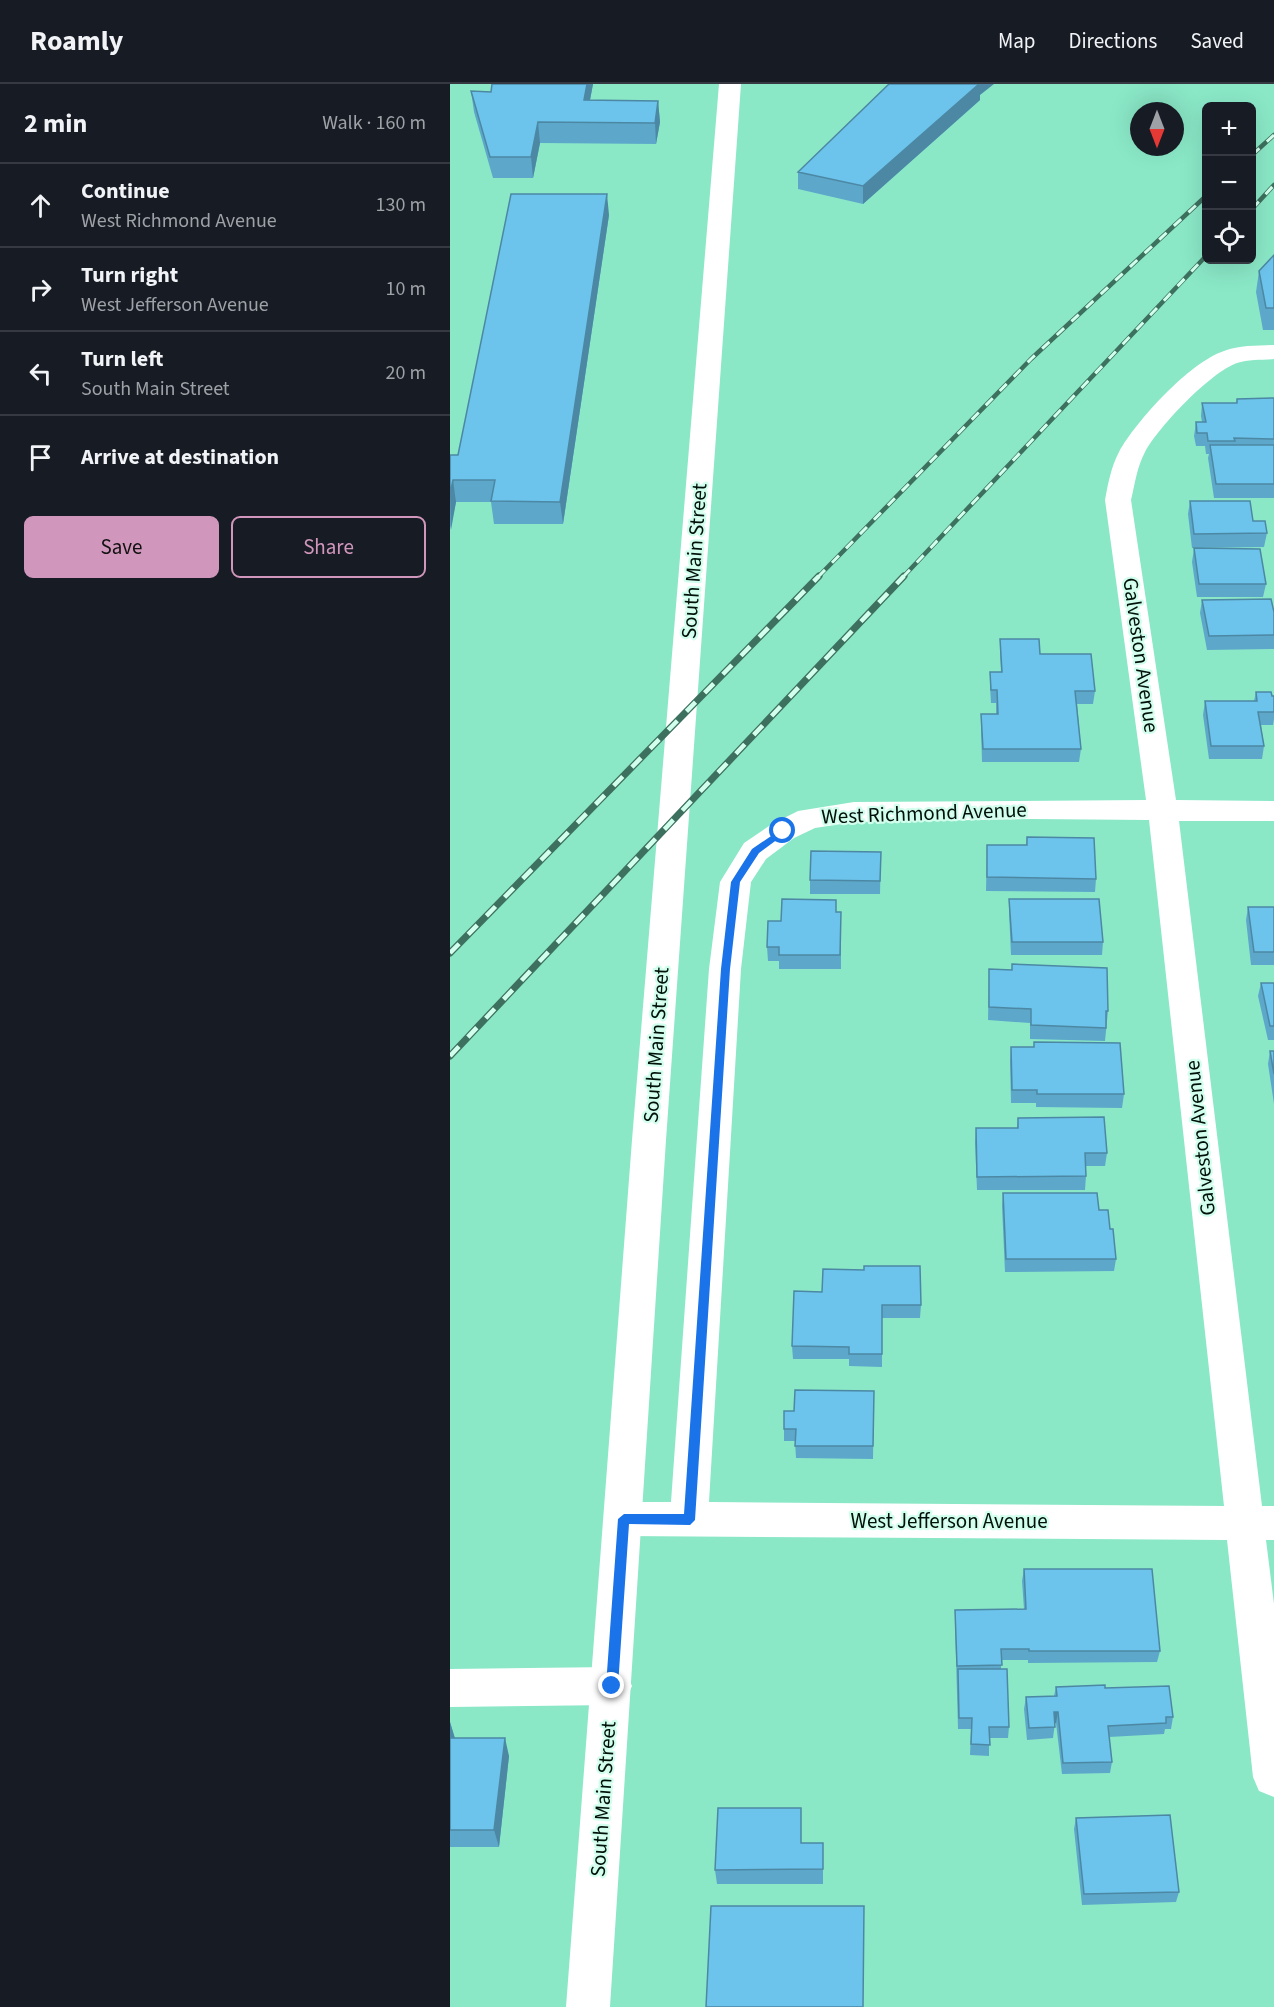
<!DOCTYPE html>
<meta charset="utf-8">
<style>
:root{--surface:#171b24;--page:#20242c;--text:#f1f3f6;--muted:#9ea1a6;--line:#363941;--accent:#d096bb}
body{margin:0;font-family:"Source Sans 3",sans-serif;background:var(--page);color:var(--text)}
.controls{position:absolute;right:18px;top:18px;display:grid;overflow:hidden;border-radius:9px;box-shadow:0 6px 24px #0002}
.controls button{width:54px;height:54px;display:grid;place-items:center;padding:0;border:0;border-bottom:2px solid var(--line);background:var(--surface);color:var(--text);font:30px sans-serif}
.compass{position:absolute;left:680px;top:18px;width:54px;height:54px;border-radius:50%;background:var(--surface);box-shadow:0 6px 24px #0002;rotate:180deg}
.stop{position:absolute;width:18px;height:18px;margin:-14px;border:4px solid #1a73e8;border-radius:50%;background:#fff}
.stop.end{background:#1a73e8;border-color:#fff;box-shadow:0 2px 6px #0008}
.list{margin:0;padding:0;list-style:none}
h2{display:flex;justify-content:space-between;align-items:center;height:78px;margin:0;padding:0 24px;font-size:26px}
h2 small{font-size:20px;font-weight:400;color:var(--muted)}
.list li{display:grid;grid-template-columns:39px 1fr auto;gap:18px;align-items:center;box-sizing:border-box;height:84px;padding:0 24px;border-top:2px solid var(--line)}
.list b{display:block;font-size:22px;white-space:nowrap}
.list p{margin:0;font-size:20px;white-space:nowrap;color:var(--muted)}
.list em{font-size:20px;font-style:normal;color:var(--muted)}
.actions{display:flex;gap:12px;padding:18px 24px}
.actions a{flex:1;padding:14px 0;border:2px solid var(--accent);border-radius:9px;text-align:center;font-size:21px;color:var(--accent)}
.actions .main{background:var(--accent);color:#111}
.icon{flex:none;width:33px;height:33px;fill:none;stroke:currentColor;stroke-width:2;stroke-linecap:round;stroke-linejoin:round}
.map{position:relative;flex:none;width:824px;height:1923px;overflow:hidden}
header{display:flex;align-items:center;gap:36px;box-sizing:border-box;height:84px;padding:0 30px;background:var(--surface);border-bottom:2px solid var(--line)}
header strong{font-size:28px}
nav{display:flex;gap:33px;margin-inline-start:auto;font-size:21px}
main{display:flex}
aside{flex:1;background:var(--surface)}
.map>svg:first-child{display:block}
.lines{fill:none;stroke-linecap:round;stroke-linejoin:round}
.street{fill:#fff;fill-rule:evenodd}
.secondary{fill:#fff;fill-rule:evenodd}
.rail-far1-casing{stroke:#3d705e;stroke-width:4.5}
.rail-casing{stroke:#3d705e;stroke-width:7}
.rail-far1{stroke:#d2feed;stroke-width:3;stroke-dasharray:10;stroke-linecap:butt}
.rail{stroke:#d2feed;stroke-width:4.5;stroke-dasharray:13;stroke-linecap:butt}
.wall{fill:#5da8ca}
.shaded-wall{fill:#4c88a4}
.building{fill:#6cc3eb;stroke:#4c88a4;stroke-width:1.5}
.route{fill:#1a73e8}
.labels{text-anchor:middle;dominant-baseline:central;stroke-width:4.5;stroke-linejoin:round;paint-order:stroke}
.street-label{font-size:21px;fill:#00110b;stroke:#d2feed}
</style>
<header>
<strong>Roamly</strong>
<nav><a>Map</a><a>Directions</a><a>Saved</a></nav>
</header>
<main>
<aside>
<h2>2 min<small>Walk · 160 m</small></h2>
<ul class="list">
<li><svg class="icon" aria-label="ahead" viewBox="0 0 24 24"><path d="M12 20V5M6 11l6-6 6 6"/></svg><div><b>Continue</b><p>West Richmond Avenue</p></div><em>130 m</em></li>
<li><svg class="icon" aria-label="right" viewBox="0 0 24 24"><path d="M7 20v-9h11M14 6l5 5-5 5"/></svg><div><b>Turn right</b><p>West Jefferson Avenue</p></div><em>10 m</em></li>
<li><svg class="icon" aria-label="left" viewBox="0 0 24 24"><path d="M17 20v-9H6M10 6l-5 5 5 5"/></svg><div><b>Turn left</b><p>South Main Street</p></div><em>20 m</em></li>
<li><svg class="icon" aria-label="arrive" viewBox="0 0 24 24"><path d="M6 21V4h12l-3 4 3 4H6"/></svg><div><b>Arrive at destination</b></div></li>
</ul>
<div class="actions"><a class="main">Save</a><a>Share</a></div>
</aside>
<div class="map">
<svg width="824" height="1923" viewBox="0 0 824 1923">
<rect width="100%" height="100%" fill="#8ae8c7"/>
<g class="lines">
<path class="street" d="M 824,261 L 824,275 C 812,276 798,275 787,279 C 761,288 709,342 695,368 C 687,383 685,399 681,416 L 726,716 L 824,717 L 824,737 L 729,737 L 812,1422 L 824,1422 L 824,1456 L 816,1456 L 824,1520 L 824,1713 L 809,1707 L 803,1693 L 777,1456 L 174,1452 L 160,1447 L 155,1435 L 160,1423 L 174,1418 L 221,1418 L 259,885 L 270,798 L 294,759 L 322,740 L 348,727 L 404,718 L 696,716 L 655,416 C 658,400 661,383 669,368 C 686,337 740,278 774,267 C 790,261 807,262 824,261 ZM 582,735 L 699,736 L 774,1422 L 259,1418 L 291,885 L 301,798 L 316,775 L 344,754 L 365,744 L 404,738 Z
M 162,1583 L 176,1589 L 182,1602 L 176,1615 L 162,1621 L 0,1623 L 0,1585 Z"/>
<path class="secondary" d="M 269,0 L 291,0 L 216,1056 L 160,1923 L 116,1923 L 182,1056 Z"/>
<defs>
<path id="rail-far1" d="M 802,71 L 824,51
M 802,125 L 824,101
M 368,493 L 581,275 L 756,112
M 453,493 L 756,172"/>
<path id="rail" d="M 0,869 L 369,492
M 0,972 L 454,492"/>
</defs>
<use href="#rail-far1" class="rail-far1-casing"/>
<use href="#rail" class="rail-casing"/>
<use href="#rail-far1" class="rail-far1"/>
<use href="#rail" class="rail"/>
</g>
<path class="wall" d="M 42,0 L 143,0 L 140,16 L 208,17 L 210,38 L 206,60 L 90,59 L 83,94 L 43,94 L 24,28 L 21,7 L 41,8 Z
M 530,11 L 530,16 L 413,120 L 348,105 L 348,88 Z
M 159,131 L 113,440 L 44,440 L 41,418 L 6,418 L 0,446 L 0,371 L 8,371 Z
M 824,171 L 824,246 L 813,246 L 806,208 L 809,187 Z
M 824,314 L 824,414 L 764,414 L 758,374 L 759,370 L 756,370 L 755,362 L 746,362 L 744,352 L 746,338 L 752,338 L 751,332 L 752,319 L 786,319 L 787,315 Z
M 740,417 L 803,437 L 817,449 L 814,463 L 742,464 L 738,430 Z
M 744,464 L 816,500 L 813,513 L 747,513 L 742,478 Z
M 752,516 L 824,528 L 824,565 L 757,566 L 750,529 Z
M 550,555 L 590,570 L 645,607 L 643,620 L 627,620 L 631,665 L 629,678 L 532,678 L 531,644 L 531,630 L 546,630 L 546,619 L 541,619 L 540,602 L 540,588 L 551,588 L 550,568 Z
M 806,608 L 824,612 L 824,635 L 823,641 L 811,641 L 814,662 L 812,675 L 759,675 L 753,631 L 755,617 L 804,617 Z
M 577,753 L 646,795 L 645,808 L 536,807 L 537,761 L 576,761 Z
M 431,768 L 430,810 L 360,810 L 360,796 Z
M 559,815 L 653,858 L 652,871 L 561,871 L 559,828 Z
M 798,823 L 824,823 L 824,881 L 801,881 L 796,836 Z
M 386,828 L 391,828 L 391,885 L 329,885 L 329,877 L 318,877 L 317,863 L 331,837 Z
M 539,885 L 658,927 L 655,957 L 580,955 L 580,939 L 538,936 Z
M 811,899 L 824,899 L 824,956 L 818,956 L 808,912 Z
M 584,958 L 674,1010 L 672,1024 L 586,1023 L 586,1019 L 561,1019 L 560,977 L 561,963 L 584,963 Z
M 820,967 L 824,967 L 824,1020 L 818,980 Z
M 568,1034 L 657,1069 L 655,1082 L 636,1082 L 636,1092 L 635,1106 L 527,1106 L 525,1058 L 526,1044 L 567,1044 Z
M 553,1109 L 649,1126 L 660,1145 L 666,1175 L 664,1187 L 555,1188 L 552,1122 Z
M 414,1186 L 471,1221 L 470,1234 L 432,1234 L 432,1283 L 399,1282 L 399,1275 L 343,1275 L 342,1262 L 372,1208 Z
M 424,1307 L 423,1375 L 346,1374 L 345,1357 L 334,1357 L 334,1345 L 344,1327 Z
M 574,1485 L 710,1567 L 707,1578 L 578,1579 L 578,1576 L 551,1576 L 551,1585 L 559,1643 L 558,1654 L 539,1654 L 539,1672 L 520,1671 L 521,1645 L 508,1645 L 505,1538 L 505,1526 L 574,1525 L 572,1497 Z
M 606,1603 L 655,1604 L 723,1633 L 721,1645 L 715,1645 L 714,1650 L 659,1653 L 662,1678 L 660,1689 L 612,1690 L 606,1639 L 605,1639 L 603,1654 L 577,1656 L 574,1625 L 576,1613 L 604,1612 Z
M 0,1638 L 5,1654 L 59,1672 L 49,1763 L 0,1763 Z
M 351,1724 L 351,1759 L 373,1773 L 373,1800 L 267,1800 L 265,1786 Z
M 626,1734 L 729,1808 L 726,1818 L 632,1821 L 624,1745 Z"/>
<path class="shaded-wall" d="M 137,0 L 143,0 L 136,37 L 134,16 Z
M 529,0 L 544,0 L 530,11 L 530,16 L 413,120 L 413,102 Z
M 208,17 L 210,38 L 206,60 L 205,39 Z
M 88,38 L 90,59 L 83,94 L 81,73 Z
M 157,110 L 159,131 L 113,440 L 110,418 Z
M 3,396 L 6,418 L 1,446 L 0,410 Z
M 604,1628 L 608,1628 L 606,1639 L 603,1640 Z
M 0,1638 L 5,1655 L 0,1663 Z
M 55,1654 L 59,1672 L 49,1763 L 44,1746 Z"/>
<path class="building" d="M 42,0 L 137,0 L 134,16 L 208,17 L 205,39 L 88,38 L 81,73 L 40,73 L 21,7 L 41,8 Z
M 439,0 L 529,0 L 413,102 L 348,88 Z
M 61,110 L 157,110 L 110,418 L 41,417 L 45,396 L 3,396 L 0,410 L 0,371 L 8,371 Z
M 824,171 L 824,224 L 816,224 L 809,187 Z
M 824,314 L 824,355 L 784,354 L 785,357 L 758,357 L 757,349 L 747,349 L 746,338 L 756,338 L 752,319 L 787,319 L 787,315 Z
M 760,361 L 824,361 L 824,400 L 766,400 Z
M 740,417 L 800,417 L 803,437 L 815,437 L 817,449 L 744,450 Z
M 744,464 L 810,465 L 816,500 L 749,500 Z
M 821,515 L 824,528 L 824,551 L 759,552 L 752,516 Z
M 550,555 L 589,555 L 590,570 L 641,570 L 645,607 L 625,607 L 631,665 L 533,665 L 531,630 L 548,630 L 547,606 L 541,606 L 540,588 L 552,588 Z
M 806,608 L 821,608 L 822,612 L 824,612 L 824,628 L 808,628 L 814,662 L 761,662 L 755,617 L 807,617 Z
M 577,753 L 644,754 L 646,795 L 537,793 L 537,761 L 577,761 Z
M 361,767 L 431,768 L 430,797 L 360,796 Z
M 332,815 L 386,816 L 386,828 L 391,828 L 390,871 L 329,871 L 329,863 L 317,863 L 318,837 L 331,837 Z
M 559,815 L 649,815 L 653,858 L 562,858 Z
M 798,823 L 824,823 L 824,868 L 804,868 Z
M 562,880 L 657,884 L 658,927 L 656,927 L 656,944 L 581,941 L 581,925 L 539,923 L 539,885 L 562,886 Z
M 811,899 L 824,899 L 824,942 L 820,942 Z
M 584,958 L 670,959 L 674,1010 L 587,1010 L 587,1006 L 562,1006 L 561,963 L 584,963 Z
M 820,967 L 824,967 L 824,990 Z
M 654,1033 L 657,1069 L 635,1069 L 636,1092 L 527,1093 L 526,1044 L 568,1044 L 568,1034 Z
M 553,1109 L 647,1109 L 649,1126 L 658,1126 L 660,1145 L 663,1145 L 666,1175 L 556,1175 Z
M 414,1182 L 470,1182 L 471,1221 L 432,1221 L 432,1270 L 399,1270 L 399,1263 L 342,1262 L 344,1207 L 372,1208 L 373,1185 L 414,1186 Z
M 345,1306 L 424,1307 L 423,1362 L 345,1362 L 346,1345 L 334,1345 L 334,1327 L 344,1327 Z
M 574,1485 L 702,1485 L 710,1567 L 579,1567 L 579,1565 L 551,1565 L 552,1581 L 507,1582 L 505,1526 L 576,1525 Z
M 508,1585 L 557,1585 L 559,1643 L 539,1643 L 540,1661 L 521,1660 L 522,1634 L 509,1634 Z
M 655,1601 L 655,1604 L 719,1602 L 723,1633 L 716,1633 L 716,1639 L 658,1642 L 662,1678 L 613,1679 L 608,1628 L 604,1628 L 605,1643 L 579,1644 L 576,1613 L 607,1612 L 606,1603 Z
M 0,1654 L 55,1654 L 44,1746 L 0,1746 Z
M 268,1724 L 351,1724 L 351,1759 L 373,1759 L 373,1785 L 265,1786 Z
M 720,1731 L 729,1808 L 634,1810 L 626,1734 Z
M 261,1822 L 414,1822 L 413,1923 L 256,1923 Z"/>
<path class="route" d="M 333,744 L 337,747 L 336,749 L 309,769 L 290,798 L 280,885 L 245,1436 L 240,1441 L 179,1440 L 168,1602 L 162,1608 L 156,1602 L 168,1435 L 174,1430 L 234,1430 L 271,885 L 281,798 L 302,765 Z"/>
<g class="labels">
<g class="street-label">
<text transform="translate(244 477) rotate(-86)">South Main Street</text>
<text transform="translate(691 571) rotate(82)">Galveston Avenue</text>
<text transform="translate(474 729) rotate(-2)">West Richmond Avenue</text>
<text transform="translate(206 961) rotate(-86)">South Main Street</text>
<text transform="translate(750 1054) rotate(-96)">Galveston Avenue</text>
<text x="499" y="1437">West Jefferson Avenue</text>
<text transform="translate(153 1715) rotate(-86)">South Main Street</text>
</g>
</g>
</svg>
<div class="controls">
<button>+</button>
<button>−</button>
<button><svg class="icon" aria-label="locate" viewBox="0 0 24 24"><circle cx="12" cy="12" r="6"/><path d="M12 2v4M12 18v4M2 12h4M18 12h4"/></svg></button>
</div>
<svg class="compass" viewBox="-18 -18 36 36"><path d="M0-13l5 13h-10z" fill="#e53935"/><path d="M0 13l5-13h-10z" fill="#9ea1a6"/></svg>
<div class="stop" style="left:333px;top:747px"></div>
<div class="stop end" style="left:162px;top:1602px"></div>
</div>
</main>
